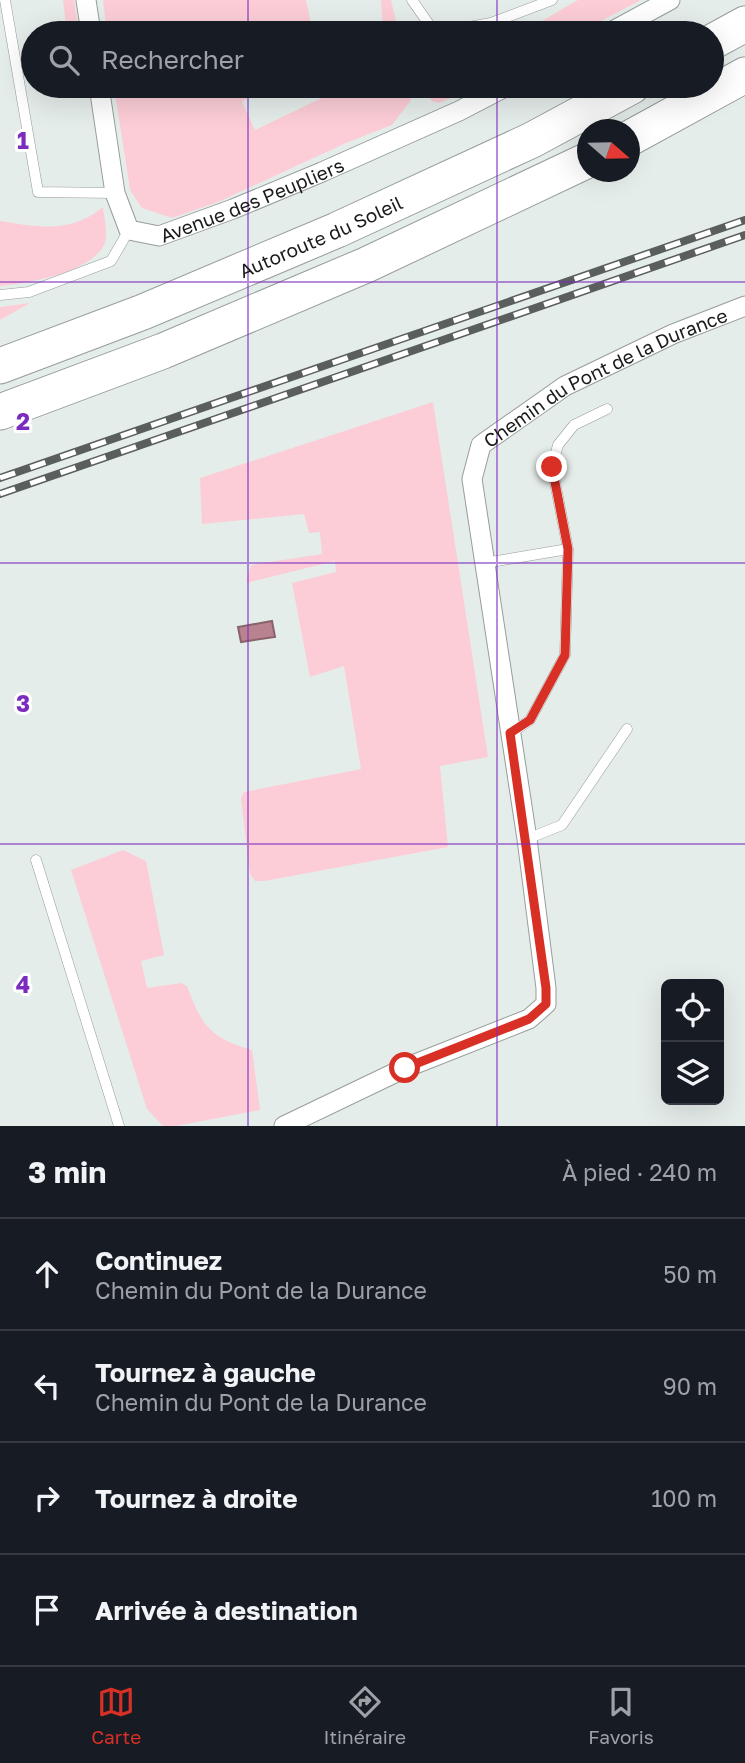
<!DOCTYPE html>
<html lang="fr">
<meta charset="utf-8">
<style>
:root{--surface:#171b24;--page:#20242c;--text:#f1f3f6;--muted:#9ea1a6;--line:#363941;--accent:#d93025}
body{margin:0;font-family:"Golos Text",sans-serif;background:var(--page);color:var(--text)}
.controls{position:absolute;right:21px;bottom:21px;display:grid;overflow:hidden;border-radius:10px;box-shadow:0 7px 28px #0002}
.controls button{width:63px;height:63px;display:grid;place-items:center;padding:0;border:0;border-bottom:2px solid var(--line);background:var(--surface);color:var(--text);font:35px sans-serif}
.compass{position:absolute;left:577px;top:119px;width:63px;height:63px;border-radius:50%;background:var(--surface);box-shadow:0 7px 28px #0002;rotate:110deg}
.stop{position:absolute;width:21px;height:21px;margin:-16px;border:5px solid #d93025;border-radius:50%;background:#fff}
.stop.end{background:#d93025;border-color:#fff;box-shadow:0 2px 7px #0008}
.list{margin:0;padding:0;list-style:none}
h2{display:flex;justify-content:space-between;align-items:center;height:91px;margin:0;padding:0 28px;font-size:30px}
h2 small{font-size:23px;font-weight:400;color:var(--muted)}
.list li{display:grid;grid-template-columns:46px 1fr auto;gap:21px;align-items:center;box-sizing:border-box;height:112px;padding:0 28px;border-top:2px solid var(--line)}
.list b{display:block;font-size:26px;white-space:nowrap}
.list p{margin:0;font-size:23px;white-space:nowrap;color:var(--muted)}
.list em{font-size:23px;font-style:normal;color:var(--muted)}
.icon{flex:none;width:38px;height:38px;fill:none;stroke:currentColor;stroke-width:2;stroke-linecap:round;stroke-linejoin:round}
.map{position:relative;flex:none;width:745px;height:1126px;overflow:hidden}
.search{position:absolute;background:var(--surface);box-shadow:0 7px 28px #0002;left:21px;right:21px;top:21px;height:77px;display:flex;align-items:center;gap:18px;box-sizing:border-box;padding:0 24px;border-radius:38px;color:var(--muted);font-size:26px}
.sheet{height:539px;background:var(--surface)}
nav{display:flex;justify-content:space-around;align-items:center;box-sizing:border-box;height:98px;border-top:2px solid var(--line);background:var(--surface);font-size:19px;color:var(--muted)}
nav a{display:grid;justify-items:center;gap:4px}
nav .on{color:var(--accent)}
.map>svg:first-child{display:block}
.green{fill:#fccdd7}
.water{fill:#b8828e;stroke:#88636c;stroke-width:2}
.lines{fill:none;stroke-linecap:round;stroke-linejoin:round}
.service-casing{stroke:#969d9a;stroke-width:11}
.minor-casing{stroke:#969d9a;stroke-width:21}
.motorway-casing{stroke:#969d9a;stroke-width:37}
.service{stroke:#fff;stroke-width:10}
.minor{stroke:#fff;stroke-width:19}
.motorway{stroke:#fff;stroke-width:35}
.rail-casing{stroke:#5a5f5d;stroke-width:8}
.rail{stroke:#fff;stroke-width:5;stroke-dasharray:16;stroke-linecap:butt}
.route{stroke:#d93025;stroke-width:9}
.grid{fill:none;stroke:#7b2cbf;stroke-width:2;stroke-opacity:0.55}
.labels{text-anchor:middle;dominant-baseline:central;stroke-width:6;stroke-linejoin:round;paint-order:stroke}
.street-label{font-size:19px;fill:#191c1b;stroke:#fff}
.grid-label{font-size:23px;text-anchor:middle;font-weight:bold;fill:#7b2cbf;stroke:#fff;stroke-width:6;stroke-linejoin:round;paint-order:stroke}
</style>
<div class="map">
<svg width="745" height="1126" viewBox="0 0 745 1126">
<rect width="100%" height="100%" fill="#e5edea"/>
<path class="green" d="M 63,0 L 74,0 L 79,33 L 67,33 Z
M 103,0 L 306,0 L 313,33 L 107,33 Z
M 381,0 L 391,0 L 399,33 L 383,33 Z
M 578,0 L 641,0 L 578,33 L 520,33 C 541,23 557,11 578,0 Z
M 114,86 L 262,86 L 242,102 L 255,130 L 328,95 L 373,96 L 382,86 L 409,86 L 411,100 L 392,125 L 346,143 L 218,202 L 172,218 L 142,208 L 130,190 Z
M 421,86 L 480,86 L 439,103 L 432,101 Z
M 103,207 C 104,218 109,235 104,245 C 90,273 28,283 0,286 L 0,221 C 39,227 70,234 103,207 Z
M 30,303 L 0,320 L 0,307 Z
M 433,402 L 488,757 L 440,766 L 448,847 L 264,881 L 255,881 L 250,874 L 241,798 L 244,792 L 361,769 L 344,666 L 310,677 L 292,583 L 336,572 L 335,561 L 246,583 L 251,565 L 322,554 L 320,532 L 309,533 L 304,514 L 202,524 L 200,478 Z
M 123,850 L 146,861 L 164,955 L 141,961 L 147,988 L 181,983 L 187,986 C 202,1026 210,1038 252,1050 L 260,1110 L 176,1126 L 163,1126 L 147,1109 L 71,870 Z"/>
<path class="water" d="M 272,621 L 275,637 L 241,642 L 238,627 Z"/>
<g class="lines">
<defs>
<path id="service" d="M 5,0 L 38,192 L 115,193
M 412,0 L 435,33
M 436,33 L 491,23 L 552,0
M 0,295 L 29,292 L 111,261 L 129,230
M 485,563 L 568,549 L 552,467 L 558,445 L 574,425 L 607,409
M 511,733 L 530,720 L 565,655 L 568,549
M 527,839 L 562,825 L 627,729
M 36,860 L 119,1126"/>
<g id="minor">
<path d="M 86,0 L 91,33"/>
<path d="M 609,33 L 670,0"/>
<path id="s1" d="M 99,86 L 115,193 L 129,230 L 159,236 L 233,209 L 322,172 L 459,111 L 507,86"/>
<path id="s2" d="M 284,1126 L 405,1068 L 529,1019 L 546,1004 L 546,988 L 527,839 L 472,479 L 481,445 L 565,386 L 673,334 L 745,306"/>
</g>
<g id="motorway">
<path d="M 712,42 L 745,24"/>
<path d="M 630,138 L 745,75"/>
<path id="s3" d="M 0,366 L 143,312 L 337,230 L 532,140 L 632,86"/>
<path d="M 0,412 L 163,351 L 366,265 L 588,160"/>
</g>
</defs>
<use href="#service" class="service-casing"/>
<use href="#minor" class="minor-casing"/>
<use href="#motorway" class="motorway-casing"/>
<use href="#service" class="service"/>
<use href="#minor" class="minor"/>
<use href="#motorway" class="motorway"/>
<defs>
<path id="rail" d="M 0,478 L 745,220
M 0,494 L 745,235"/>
</defs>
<use href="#rail" class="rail-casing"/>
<use href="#rail" class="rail"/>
</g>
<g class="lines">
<path class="route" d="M 405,1068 L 529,1019 L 546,1004 L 546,988 L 510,733 L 530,720 L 565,655 L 568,549 L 552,467"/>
</g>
<path class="grid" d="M 248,0 L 248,33M 497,0 L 497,33M 248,86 L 248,1126M 497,86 L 497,1126M 0,282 L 745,282M 0,563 L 745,563M 0,844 L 745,844"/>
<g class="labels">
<g class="street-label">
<text stroke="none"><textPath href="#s1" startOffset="278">Avenue des Peupliers</textPath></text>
<text stroke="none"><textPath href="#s3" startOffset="346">Autoroute du Soleil</textPath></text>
<text stroke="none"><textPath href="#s2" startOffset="998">Chemin du Pont de la Durance</textPath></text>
</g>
</g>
<g class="grid-label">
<text x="23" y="149">1</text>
<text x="23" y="430">2</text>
<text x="23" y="712">3</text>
<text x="23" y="993">4</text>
</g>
</svg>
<div class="controls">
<button><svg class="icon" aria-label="locate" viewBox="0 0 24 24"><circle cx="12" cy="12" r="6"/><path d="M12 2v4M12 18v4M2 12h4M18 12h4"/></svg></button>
<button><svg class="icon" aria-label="layers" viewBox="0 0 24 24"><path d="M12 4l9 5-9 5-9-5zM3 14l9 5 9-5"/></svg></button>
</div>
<svg class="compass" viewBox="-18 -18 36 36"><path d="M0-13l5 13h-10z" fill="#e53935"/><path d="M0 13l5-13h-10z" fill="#9ea1a6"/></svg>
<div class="stop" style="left:405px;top:1068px"></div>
<div class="stop end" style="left:552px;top:467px"></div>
<div class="search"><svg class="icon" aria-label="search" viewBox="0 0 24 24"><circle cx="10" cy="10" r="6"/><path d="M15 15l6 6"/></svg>Rechercher</div>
</div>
<section class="sheet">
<h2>3 min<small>À pied · 240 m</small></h2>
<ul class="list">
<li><svg class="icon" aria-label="ahead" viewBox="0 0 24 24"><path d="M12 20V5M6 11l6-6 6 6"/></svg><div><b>Continuez</b><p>Chemin du Pont de la Durance</p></div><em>50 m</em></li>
<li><svg class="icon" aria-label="left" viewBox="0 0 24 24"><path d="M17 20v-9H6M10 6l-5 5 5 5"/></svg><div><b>Tournez à gauche</b><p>Chemin du Pont de la Durance</p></div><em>90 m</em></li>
<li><svg class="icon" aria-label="right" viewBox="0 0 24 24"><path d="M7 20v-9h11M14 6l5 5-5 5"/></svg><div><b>Tournez à droite</b></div><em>100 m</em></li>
<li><svg class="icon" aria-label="arrive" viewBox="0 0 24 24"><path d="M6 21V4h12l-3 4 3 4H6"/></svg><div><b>Arrivée à destination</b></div></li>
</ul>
</section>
<nav>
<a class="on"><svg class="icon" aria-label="map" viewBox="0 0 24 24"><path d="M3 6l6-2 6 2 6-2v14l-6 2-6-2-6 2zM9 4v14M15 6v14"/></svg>Carte</a>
<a><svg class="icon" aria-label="directions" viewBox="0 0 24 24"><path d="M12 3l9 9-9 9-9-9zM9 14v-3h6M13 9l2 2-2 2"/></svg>Itinéraire</a>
<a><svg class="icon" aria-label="saved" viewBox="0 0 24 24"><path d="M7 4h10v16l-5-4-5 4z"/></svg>Favoris</a>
</nav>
